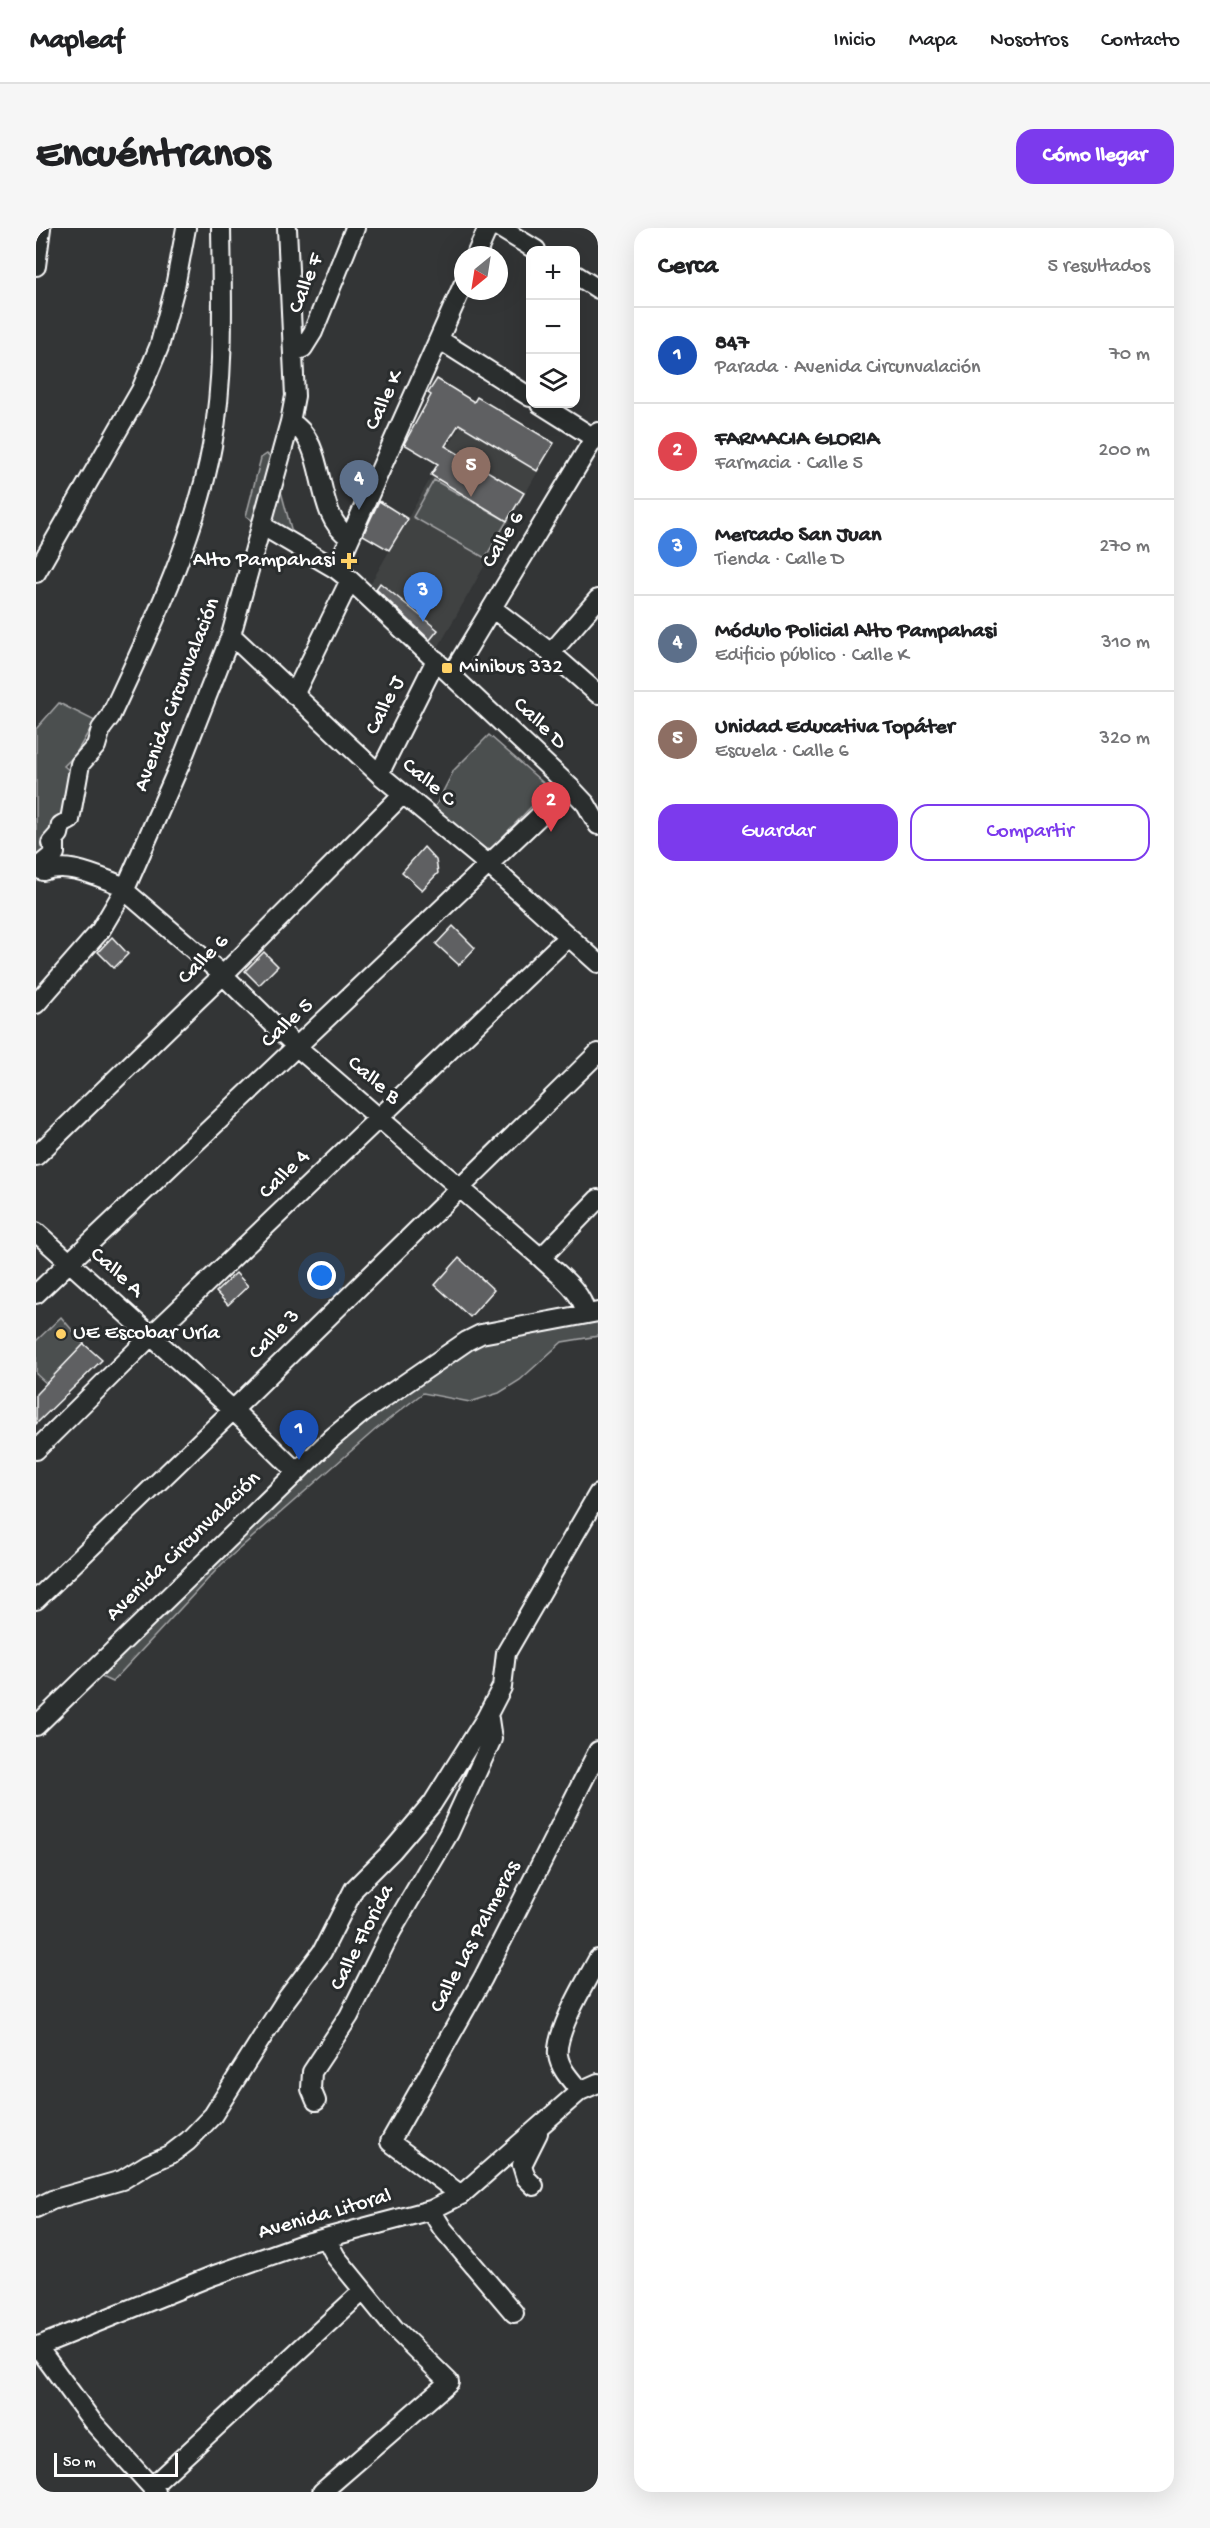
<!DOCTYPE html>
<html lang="es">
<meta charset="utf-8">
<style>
:root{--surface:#fff;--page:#f6f6f6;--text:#202124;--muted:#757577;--line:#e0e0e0;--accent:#7c3aed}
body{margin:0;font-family:"Gochi Hand",sans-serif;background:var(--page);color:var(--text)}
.controls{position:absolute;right:18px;top:18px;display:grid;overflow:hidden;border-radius:12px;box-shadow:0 6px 24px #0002}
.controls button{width:54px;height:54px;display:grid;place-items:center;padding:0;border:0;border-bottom:2px solid var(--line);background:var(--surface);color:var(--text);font:30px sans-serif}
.compass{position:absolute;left:418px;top:18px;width:54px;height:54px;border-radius:50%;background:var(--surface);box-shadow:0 6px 24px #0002;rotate:210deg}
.scale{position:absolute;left:18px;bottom:15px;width:124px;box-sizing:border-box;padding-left:6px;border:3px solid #fff;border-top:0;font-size:16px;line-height:21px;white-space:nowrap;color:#fff;-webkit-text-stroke:4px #2a2d2e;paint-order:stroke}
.you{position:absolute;left:286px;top:1048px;width:21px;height:21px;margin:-15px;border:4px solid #fff;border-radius:50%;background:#1a73e8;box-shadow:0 0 0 9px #1a73e833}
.badge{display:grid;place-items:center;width:39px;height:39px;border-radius:50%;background:var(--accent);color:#fff;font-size:20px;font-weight:700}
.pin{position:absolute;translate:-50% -50px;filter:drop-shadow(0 2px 3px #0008)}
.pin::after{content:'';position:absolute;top:32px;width:21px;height:18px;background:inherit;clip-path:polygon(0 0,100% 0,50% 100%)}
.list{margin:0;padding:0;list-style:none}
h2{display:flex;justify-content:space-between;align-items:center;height:78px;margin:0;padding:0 24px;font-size:26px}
h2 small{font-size:20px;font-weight:400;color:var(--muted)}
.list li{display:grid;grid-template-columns:39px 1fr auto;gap:18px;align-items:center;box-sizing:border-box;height:96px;padding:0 24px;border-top:2px solid var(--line)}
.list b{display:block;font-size:22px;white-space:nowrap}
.list p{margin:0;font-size:20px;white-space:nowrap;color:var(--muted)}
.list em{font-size:20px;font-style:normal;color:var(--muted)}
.actions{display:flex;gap:12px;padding:18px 24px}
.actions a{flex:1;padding:14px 0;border:2px solid var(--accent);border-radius:18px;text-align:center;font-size:21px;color:var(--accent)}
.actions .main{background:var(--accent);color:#fff}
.icon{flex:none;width:33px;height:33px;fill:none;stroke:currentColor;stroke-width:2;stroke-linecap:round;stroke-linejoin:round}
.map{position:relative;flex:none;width:562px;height:2264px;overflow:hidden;border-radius:18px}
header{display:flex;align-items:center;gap:36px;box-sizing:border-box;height:84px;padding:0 30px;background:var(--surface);border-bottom:2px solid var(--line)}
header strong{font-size:28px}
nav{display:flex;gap:33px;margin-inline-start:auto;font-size:21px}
.intro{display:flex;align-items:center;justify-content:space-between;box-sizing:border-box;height:144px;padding:0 36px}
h1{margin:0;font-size:42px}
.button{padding:15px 27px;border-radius:18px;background:var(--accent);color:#fff;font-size:21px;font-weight:700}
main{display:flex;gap:36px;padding:0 36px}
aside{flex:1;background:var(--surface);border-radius:18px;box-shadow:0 6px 24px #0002}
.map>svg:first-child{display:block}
.built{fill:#404243}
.green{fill:#4c4f50;stroke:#a6a7a8;stroke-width:1.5}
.building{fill:#5f6162;stroke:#fff;stroke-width:1.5}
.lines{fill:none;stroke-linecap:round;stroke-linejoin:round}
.minor-casing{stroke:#fff;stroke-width:22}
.minor{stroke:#2a2d2e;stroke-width:18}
.poi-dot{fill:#ffd166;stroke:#2a2d2e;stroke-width:2}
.labels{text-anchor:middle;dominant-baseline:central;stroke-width:6;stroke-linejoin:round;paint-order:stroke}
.street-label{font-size:22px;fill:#fff;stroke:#2a2d2e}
.poi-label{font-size:22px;fill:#fff;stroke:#2a2d2e;text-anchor:start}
</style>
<header>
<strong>Mapleaf</strong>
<nav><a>Inicio</a><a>Mapa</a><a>Nosotros</a><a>Contacto</a></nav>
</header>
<div class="intro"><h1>Encuéntranos</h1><a class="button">Cómo llegar</a></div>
<main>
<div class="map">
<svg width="562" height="2264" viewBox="0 0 562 2264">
<rect width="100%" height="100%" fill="#333536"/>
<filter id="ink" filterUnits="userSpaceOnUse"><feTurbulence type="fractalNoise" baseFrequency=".0167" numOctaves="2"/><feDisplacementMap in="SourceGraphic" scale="12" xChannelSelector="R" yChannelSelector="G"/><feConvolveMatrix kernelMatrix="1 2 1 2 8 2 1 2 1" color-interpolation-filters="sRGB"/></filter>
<g filter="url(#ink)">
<path class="built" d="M 441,169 L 518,215 L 403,418 L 398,422 L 327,369 Z"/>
<path class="green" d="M 231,226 L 236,230 L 257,308 L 247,313 L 210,288 L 225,230 Z
M 398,252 L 471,293 L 449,330 L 377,289 Z
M 23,475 L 59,493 L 39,527 L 28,538 L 35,544 L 29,580 L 24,586 L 12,618 L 0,639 L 0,501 Z
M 453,507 L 513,560 L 456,620 L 446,623 L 398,581 L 418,542 Z
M 25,1089 L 48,1116 L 11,1156 L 0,1146 L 0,1113 Z
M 562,1091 L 562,1108 L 526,1114 L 484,1152 L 463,1165 L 434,1174 L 387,1165 L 339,1202 L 186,1336 L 76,1454 L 59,1446 L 321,1196 L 436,1117 Z"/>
<path class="building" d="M 401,151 L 438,174 L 441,169 L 518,215 L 501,243 L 423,196 L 409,218 L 488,265 L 471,293 L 395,247 L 402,236 L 368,216 L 395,167 L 392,165 Z
M 343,273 L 372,291 L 353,322 L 327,307 Z
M 344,355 L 402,402 L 394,412 L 340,361 Z
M 388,619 L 400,632 L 402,645 L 386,662 L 366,644 Z
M 417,698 L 439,720 L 423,737 L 400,716 Z
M 76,709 L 92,726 L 78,740 L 62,724 Z
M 228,724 L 242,738 L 223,757 L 209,743 Z
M 423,1030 L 458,1062 L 434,1089 L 399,1057 Z
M 200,1045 L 212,1058 L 192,1077 L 180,1064 Z
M 48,1116 L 66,1132 L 0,1196 L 0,1166 Z"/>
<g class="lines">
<defs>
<path id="minor" d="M 464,0 L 500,22
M 440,27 L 452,0
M 0,38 L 5,0
M 540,47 L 562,61
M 404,112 L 494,169
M 258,124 L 267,120 L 277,104 L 319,0
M 504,176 L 558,210
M 254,194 C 293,214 276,286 313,309
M 225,297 L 300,341 L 314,352 L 534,559 L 550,576 L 562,597
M 300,341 L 427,57
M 0,345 L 105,162 L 123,119 L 139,59 L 150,0
M 456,380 L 515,425 L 562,466
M 195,407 L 343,546 L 453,637 L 562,735
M 515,425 L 562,371
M 416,446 L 562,204
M 258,467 L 314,352
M 343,546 L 400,432
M 90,659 C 64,650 33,633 7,643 L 1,640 L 19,625 L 19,615 L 15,615 L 23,606 L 25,597 L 34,592 L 44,536 L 60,518 L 65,501 L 74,489 C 113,405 160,309 176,218 C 189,146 186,72 185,0
M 88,662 L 187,747 L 262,820 L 505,1030 C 519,1044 548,1064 549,1085
M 0,776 L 64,703 L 90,659 L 145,534 L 195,407 L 254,194 L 259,168 L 251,0
M 0,928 L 187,747 L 366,567
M 0,1004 L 197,1182 L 260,1243
M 505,1030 L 562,971
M 0,1066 L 534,559
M 0,1222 L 114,1109 L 532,709
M 0,1372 L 197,1182 L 562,825
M 0,1498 L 296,1210 L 326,1185 L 431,1113 L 445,1106 L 562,1084
M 544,1863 C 535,1852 524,1841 522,1827 C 519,1804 551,1752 562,1731
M 280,1873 L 275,1861 L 276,1844 L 313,1788 L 355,1704 L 413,1605 L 456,1511 L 453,1491 L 450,1490
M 498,1958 L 490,1950 L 486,1937 L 502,1905
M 425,1967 L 354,1914 L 447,1750 L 562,1523
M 0,1980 L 16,1972 L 86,1952 L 112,1936 L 135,1926 L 152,1913 L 177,1887 L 249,1773 L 286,1724 L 318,1661 L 356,1623 L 396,1576 L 450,1490 L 466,1459 L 470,1425 L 562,1266
M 395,1982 L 406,2000 L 478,2085
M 1,2118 L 56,2193 L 120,2264
M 0,2119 L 176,2048 L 267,2016 L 395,1982 L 425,1967 L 544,1863 L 562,1855
M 115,2259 L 327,2063
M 286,2264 L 413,2154 L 358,2100 L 300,2029 L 290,2010"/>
</defs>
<use href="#minor" class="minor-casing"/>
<use href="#minor" class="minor"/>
</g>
</g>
<g class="poi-dot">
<path d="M310 324h6v6h6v6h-6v6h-6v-6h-6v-6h6z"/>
<rect x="405" y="434" width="12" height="12" rx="3"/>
<circle cx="25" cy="1106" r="6"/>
</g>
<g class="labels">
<g class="street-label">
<text transform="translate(271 56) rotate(-68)">Calle F</text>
<text transform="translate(349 173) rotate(-65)">Calle K</text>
<text transform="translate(468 312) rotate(-59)">Calle 6</text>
<text transform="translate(142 467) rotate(-69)">Avenida Circunvalación</text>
<text transform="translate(350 478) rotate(-63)">Calle J</text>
<text transform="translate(503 496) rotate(44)">Calle D</text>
<text transform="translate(392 555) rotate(40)">Calle C</text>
<text transform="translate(168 732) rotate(-45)">Calle 6</text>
<text transform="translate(252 796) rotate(-43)">Calle 5</text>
<text transform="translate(337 853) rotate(41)">Calle B</text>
<text transform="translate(249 947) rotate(-44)">Calle 4</text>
<text transform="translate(80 1045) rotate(42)">Calle A</text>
<text transform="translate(239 1107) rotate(-45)">Calle 3</text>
<text transform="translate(148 1319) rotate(-44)">Avenida Circunvalación</text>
<text transform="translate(440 1709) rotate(-62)">Calle Las Palmeras</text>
<text transform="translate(327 1710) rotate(-63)">Calle Florida</text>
<text transform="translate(289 1987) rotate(-16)">Avenida Litoral</text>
</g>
<g class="poi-label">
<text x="300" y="333" text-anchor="end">Alto Pampahasi</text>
<text x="423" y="440">Minibus 332</text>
<text x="37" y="1106">UE Escobar Uría</text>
</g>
</g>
</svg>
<div class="controls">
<button>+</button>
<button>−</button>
<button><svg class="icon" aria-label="layers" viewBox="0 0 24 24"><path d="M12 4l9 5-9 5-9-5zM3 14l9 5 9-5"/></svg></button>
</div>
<svg class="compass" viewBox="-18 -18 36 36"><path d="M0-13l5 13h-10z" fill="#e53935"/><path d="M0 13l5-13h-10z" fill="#757577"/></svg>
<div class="scale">50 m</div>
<div class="you"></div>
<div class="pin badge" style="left:263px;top:1232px;background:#1a4fb4">1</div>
<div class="pin badge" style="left:515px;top:604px;background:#e0444e">2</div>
<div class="pin badge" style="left:387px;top:394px;background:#3f7fe0">3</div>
<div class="pin badge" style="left:323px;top:282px;background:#5c6f8a">4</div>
<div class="pin badge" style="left:435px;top:269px;background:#8d6e63">5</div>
</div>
<aside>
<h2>Cerca<small>5 resultados</small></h2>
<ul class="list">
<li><span class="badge" style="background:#1a4fb4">1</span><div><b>847</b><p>Parada · Avenida Circunvalación</p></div><em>70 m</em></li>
<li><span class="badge" style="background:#e0444e">2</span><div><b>FARMACIA GLORIA</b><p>Farmacia · Calle 5</p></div><em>200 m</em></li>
<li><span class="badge" style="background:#3f7fe0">3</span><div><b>Mercado San Juan</b><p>Tienda · Calle D</p></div><em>270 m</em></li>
<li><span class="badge" style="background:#5c6f8a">4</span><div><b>Módulo Policial Alto Pampahasi</b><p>Edificio público · Calle K</p></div><em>310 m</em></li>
<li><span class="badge" style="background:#8d6e63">5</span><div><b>Unidad Educativa Topáter</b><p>Escuela · Calle 6</p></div><em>320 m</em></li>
</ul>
<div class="actions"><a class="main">Guardar</a><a>Compartir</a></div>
</aside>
</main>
